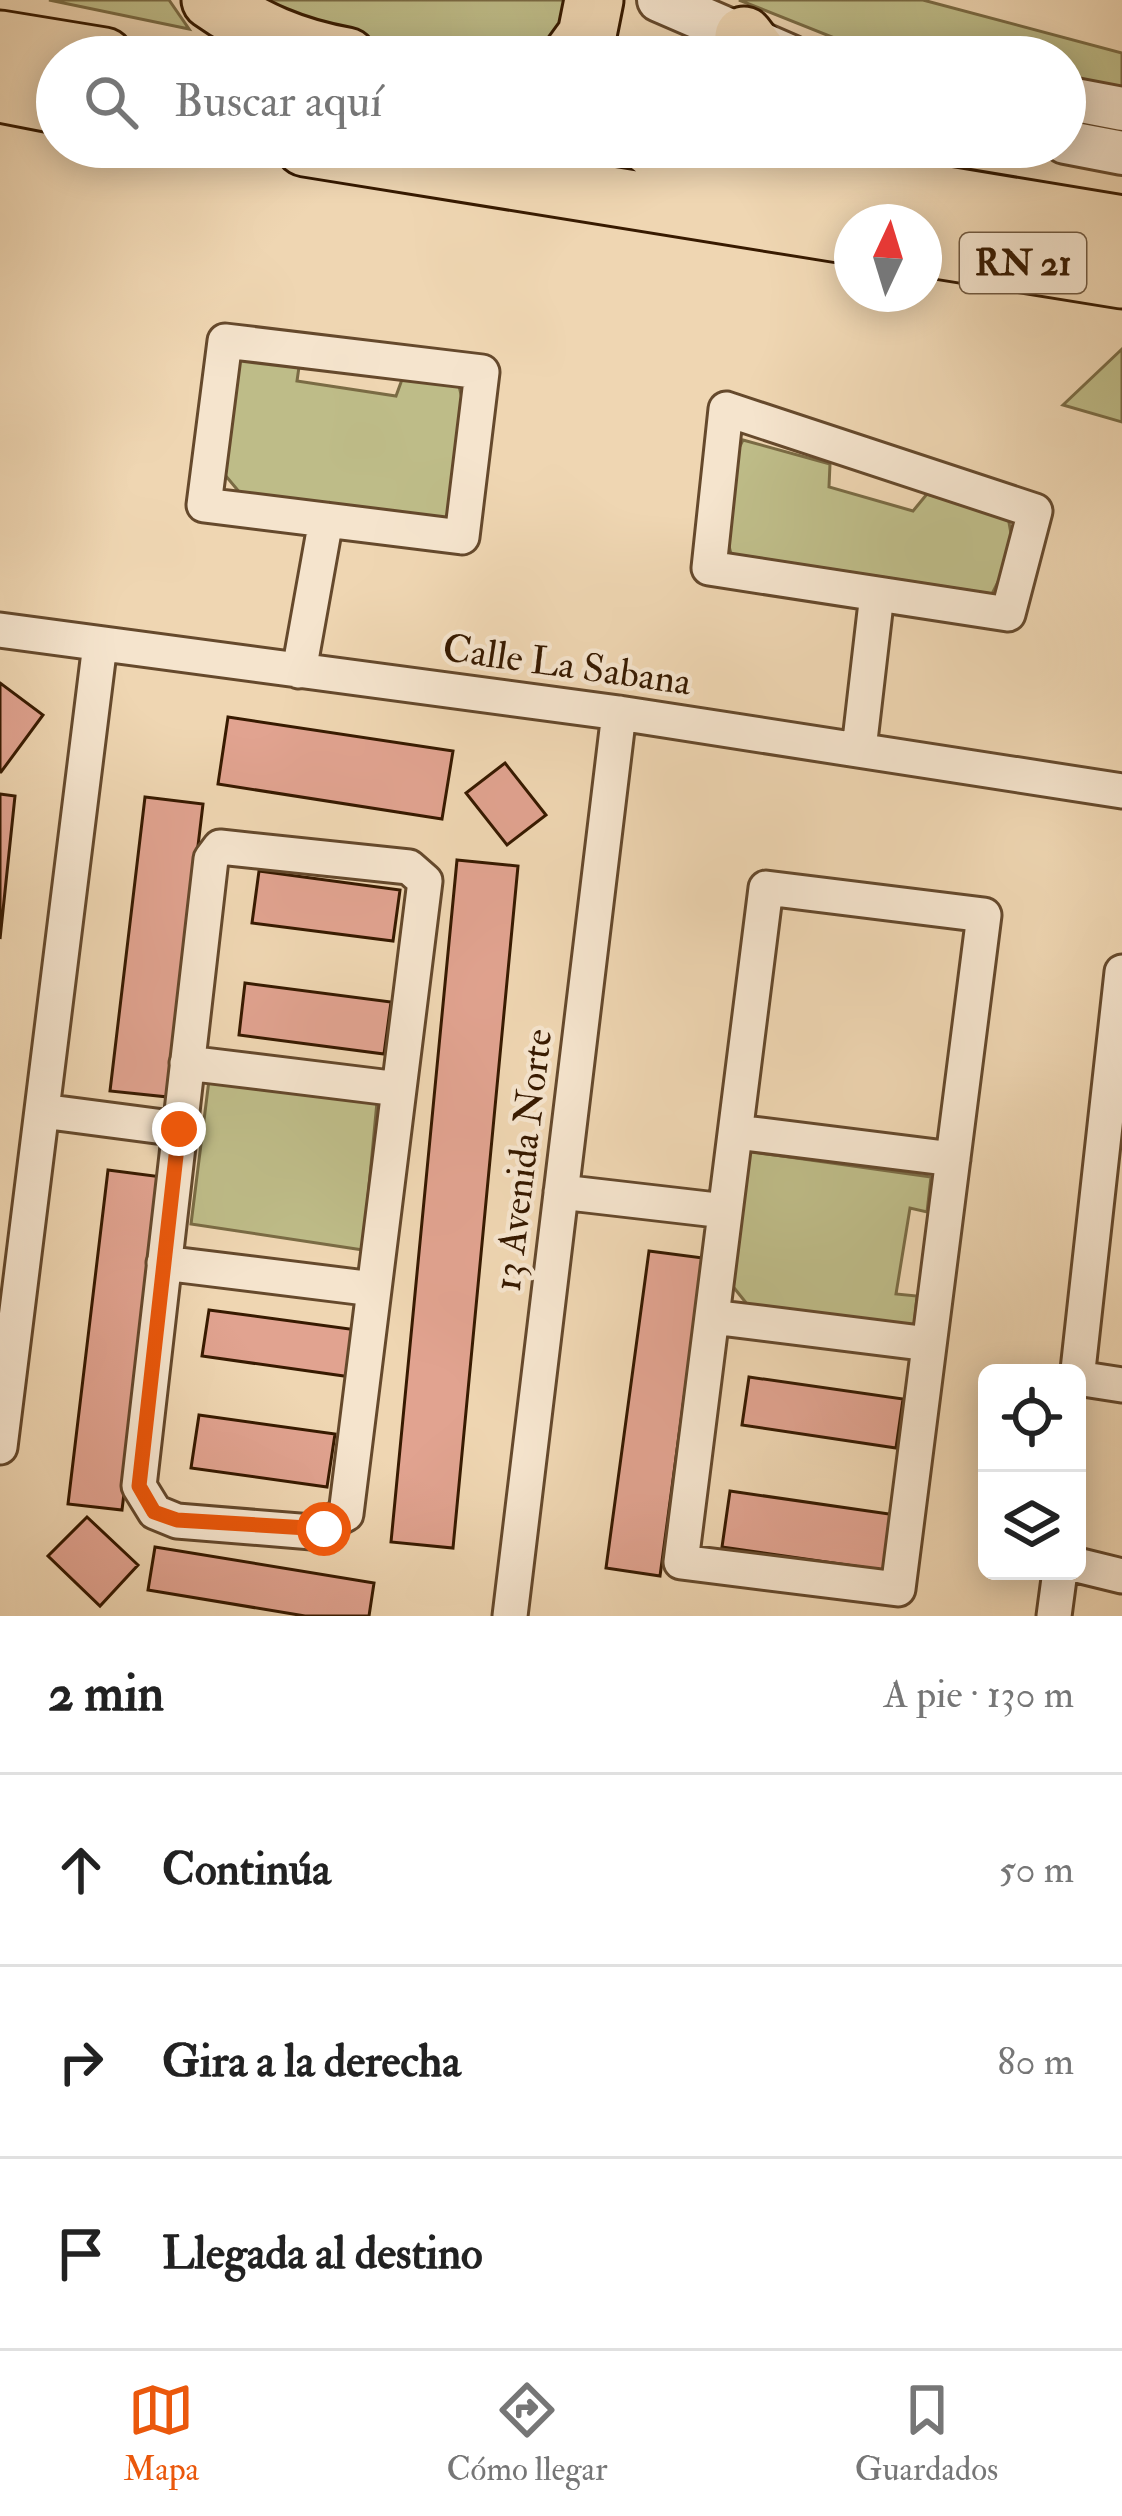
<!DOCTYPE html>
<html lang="es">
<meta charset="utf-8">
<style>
:root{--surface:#fff;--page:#f6f6f6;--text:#222;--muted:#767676;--line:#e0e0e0;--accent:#ea580c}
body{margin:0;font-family:"IM FELL Double Pica",serif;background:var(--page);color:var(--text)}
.controls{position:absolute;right:36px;bottom:36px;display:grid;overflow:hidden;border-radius:18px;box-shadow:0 6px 30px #0003}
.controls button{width:108px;height:108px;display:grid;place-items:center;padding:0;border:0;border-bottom:3px solid var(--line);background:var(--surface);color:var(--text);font:60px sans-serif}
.compass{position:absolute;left:834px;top:204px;width:108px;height:108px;border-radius:50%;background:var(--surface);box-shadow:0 6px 30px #0003;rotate:4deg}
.stop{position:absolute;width:36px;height:36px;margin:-27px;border:9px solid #ea580c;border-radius:50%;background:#fff}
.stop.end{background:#ea580c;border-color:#fff;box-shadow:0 3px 12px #0008}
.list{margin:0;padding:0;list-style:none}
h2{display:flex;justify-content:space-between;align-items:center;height:156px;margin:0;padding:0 48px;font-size:51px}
h2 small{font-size:39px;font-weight:400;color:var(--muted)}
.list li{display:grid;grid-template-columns:78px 1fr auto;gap:36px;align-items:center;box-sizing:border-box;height:192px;padding:0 48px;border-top:3px solid var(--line)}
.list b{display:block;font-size:45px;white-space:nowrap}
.list em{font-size:39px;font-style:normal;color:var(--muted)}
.icon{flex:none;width:66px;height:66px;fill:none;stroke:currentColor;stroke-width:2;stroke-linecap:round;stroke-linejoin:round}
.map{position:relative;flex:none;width:1122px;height:1616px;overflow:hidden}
.search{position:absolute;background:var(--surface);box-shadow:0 6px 30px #0003;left:36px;right:36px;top:36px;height:132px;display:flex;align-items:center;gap:30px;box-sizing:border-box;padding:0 42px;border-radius:66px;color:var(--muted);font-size:45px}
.sheet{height:732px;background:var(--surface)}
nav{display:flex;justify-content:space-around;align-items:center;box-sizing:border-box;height:168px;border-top:3px solid var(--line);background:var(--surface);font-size:33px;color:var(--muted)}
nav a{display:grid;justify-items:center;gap:6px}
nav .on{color:var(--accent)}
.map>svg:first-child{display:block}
.green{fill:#bebc88;stroke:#7a6b44;stroke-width:3}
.building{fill:#e1a390;stroke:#371a00;stroke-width:3}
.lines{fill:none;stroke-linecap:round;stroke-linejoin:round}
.minor-casing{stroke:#65492c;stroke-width:39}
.tertiary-casing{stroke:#65492c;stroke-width:48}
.trunk-casing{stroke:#371a00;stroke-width:63}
.minor{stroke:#f5e4cd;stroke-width:33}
.tertiary{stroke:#f5e4cd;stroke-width:42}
.trunk{stroke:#efd6b2;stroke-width:57}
.route{stroke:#ea580c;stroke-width:15}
.labels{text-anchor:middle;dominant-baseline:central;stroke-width:9;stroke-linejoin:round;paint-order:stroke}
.shield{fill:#f5e4cd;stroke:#70573e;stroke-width:3}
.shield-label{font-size:36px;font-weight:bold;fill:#371a00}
.street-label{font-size:39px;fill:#371a00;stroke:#f5e4cd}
</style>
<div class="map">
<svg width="1122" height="1616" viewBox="0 0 1122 1616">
<rect width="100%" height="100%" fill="#efd6b2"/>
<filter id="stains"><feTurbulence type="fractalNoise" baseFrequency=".00167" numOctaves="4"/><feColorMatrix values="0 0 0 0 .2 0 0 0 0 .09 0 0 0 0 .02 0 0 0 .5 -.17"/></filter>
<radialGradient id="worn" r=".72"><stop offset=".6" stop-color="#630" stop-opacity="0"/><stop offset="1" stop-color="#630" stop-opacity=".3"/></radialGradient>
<path class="green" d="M 49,0 L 169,0 L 189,29 Z
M 245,0 L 573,0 L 565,23 L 528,57 C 431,57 330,50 245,0 Z
M 739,0 L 923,0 L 1122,53 L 1122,104 L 1065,90 L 1065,57 L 882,57 Z
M 1122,349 L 1122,422 L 1063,405 Z
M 248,350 L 300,360 L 297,381 L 396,396 L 404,374 L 459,386 C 470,424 463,489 443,522 L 246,500 L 225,475 L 229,367 Z
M 743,440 L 830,464 L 829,487 L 913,511 L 927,494 L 1008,517 L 1014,550 L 992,594 L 731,554 C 721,520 725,471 743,440 Z
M 209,1080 L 377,1102 L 363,1250 L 191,1224 Z
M 746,1151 L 931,1177 L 927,1212 L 910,1208 L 896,1294 L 917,1296 L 914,1328 L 747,1304 L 731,1284 Z"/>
<path class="building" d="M 0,683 L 43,715 L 1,772 L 0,772 Z
M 228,717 L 453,751 L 442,819 L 218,784 Z
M 505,763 L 546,815 L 507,845 L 466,793 Z
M 0,794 L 15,796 L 0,939 Z
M 145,797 L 203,804 L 168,1097 L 110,1091 Z
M 457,860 L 518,866 L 453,1548 L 391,1542 Z
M 259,871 L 400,890 L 393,941 L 252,923 Z
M 245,983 L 391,1002 L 384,1054 L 239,1035 Z
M 108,1170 L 162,1177 L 122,1510 L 68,1504 Z
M 649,1251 L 703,1258 L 660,1576 L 606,1568 Z
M 209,1310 L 357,1330 L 351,1377 L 202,1356 Z
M 749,1377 L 903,1399 L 896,1448 L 742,1425 Z
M 199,1415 L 335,1434 L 327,1487 L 191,1468 Z
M 730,1491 L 896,1515 L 889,1571 L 722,1547 Z
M 87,1517 L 138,1565 L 100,1606 L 48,1556 Z
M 155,1547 L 374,1583 L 369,1616 L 305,1616 L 148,1590 Z"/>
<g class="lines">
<defs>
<path id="minor" d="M 225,341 L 482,372 L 462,537 L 204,505 Z
M 726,409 L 1035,511 L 1008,614 L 709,568 Z
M 0,630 L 619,713 L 1122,791
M 299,671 L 326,520
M 859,749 L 877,594
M 220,847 L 409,867 L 425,881 L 346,1514 L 312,1532 L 177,1521 L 155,1512 L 139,1486 L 211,859 Z
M 766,888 L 984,915 L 898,1589 L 681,1562 Z
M 187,1063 L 399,1089
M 42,1111 L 179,1129
M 736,1132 L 953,1159
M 561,1192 L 725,1211
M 164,1263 L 374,1289
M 712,1317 L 929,1344
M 1077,1378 L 1122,1385
M 1077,1379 L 1122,972
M 0,1447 L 100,644
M 1077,1565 L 1122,1576
M 510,1616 L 619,713
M 1054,1616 L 1060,1571"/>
<path id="tertiary" d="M 659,0 L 791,57
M 1065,98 L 1122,109
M 1065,142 L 1122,153"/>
<path id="trunk" d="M 211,0 C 254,30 295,48 347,57
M 744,36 L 760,57
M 0,40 L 104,57
M 571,57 L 587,35 L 594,0
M 0,93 L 57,104
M 305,147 L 852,235
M 651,147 L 1122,225
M 924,247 L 1122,279"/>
</defs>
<use href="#minor" class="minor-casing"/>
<use href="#tertiary" class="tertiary-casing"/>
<use href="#trunk" class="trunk-casing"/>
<use href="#minor" class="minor"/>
<use href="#tertiary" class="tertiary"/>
<use href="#trunk" class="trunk"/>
</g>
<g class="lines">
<path class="route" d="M 179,1129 L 139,1486 L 154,1512 L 177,1520 L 324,1529"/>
</g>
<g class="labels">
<rect class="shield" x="960" y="233" width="126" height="60" rx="9"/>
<g class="shield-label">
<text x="1023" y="263">RN 21</text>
</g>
<g class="street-label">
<text transform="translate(567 665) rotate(8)">Calle La Sabana</text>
<text transform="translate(523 1160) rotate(-83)">13 Avenida Norte</text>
</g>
</g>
<rect width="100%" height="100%" filter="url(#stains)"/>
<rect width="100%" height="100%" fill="url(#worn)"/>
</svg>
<div class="controls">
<button><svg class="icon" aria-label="locate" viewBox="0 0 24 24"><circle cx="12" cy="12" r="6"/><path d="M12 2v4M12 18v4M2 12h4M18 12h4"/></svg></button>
<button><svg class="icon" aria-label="layers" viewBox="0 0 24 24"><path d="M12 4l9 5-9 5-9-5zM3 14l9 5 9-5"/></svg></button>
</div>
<svg class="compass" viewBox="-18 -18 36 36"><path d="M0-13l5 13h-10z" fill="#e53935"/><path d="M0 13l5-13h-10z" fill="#767676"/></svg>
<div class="stop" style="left:324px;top:1529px"></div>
<div class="stop end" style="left:179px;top:1129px"></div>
<div class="search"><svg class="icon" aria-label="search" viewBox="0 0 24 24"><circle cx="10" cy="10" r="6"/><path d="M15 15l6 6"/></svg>Buscar aquí</div>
</div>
<section class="sheet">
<h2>2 min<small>A pie · 130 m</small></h2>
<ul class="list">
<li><svg class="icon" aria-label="ahead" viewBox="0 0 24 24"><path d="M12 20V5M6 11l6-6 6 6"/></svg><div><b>Continúa</b></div><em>50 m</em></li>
<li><svg class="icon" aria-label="right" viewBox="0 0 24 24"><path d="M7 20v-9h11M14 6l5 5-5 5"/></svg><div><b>Gira a la derecha</b></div><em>80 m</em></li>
<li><svg class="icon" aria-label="arrive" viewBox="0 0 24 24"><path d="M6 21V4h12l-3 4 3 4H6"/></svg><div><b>Llegada al destino</b></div></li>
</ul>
</section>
<nav>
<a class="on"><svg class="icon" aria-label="map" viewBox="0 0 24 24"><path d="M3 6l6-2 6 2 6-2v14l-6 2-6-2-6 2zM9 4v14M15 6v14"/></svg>Mapa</a>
<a><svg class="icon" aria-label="directions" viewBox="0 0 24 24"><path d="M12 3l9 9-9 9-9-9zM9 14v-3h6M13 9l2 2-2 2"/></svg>Cómo llegar</a>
<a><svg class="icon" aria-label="saved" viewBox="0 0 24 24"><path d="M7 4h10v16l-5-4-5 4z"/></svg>Guardados</a>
</nav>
